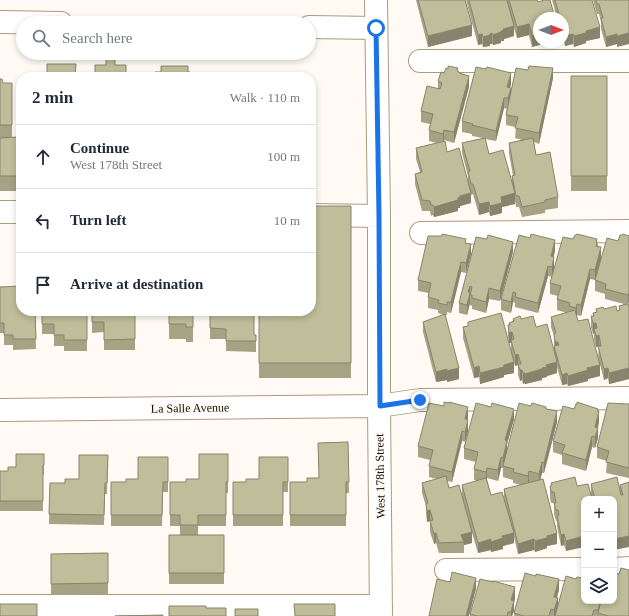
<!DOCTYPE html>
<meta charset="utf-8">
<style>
:root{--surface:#fff;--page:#f6f6f7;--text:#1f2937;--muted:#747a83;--line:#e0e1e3}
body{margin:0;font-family:Georgia,serif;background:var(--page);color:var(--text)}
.controls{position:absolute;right:12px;bottom:12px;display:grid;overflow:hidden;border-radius:8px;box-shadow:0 2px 6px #0003}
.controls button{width:36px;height:36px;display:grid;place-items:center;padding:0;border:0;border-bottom:1px solid var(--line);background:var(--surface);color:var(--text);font:20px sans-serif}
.compass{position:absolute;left:533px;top:12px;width:36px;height:36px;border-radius:50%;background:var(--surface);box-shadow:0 2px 6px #0003;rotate:90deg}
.stop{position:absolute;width:12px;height:12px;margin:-9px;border:3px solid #1a73e8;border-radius:50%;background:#fff}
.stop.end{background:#1a73e8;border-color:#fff;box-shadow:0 1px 4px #0008}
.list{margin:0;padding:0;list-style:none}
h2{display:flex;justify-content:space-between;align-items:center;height:52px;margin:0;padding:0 16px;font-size:17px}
h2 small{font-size:13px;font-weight:400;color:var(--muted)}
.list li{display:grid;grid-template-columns:26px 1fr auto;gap:12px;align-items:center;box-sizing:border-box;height:64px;padding:0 16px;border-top:1px solid var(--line)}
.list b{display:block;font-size:15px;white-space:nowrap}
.list p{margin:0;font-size:13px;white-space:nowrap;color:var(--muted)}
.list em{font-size:13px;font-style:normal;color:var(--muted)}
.icon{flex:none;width:22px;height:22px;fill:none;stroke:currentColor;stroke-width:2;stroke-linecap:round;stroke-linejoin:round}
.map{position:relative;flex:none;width:629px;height:616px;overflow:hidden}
.search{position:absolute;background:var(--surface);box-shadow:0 2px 6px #0003;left:16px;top:16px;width:300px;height:44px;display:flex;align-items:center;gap:10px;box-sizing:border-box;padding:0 14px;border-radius:22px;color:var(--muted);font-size:15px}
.panel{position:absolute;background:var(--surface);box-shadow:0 2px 6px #0003;left:16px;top:72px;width:300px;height:244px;border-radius:16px}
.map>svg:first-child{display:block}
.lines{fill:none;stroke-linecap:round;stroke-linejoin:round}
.minor-casing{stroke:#ad9a7b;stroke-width:24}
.minor{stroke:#fff;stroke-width:22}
.wall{fill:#a5a384;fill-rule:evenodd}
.shaded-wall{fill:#86846c}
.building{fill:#c0bd9a;stroke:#86846c}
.route{stroke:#1a73e8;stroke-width:5}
.labels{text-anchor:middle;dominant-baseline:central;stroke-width:3.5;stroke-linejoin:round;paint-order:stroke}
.street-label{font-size:12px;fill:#130d03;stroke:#fffbf4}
</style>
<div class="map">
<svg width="629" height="616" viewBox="0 0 629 616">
<rect width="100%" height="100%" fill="#fffbf4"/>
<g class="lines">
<defs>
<path id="minor" d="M 376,0 L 379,216 L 379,406 L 381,616
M 0,22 L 61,23
M 309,27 L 376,28
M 420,61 L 629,61
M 0,212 L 21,212
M 311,215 L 379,216
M 421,233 L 629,231
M 0,410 L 379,406 L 420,400 L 629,398
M 614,569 L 629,568
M 446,570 L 584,569
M 0,606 L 381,606"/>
</defs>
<use href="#minor" class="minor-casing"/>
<use href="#minor" class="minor"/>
</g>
<path class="wall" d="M 416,0 L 465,0 L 472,36 L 428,47 Z
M 466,0 L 537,0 L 539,18 L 546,43 L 532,47 L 529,35 L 517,38 L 514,28 L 514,36 L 504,39 L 504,41 L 501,41 L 501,43 L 493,45 L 492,44 L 490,44 L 490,46 L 483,47 L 482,44 L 478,45 Z
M 552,0 L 592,0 L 600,38 L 586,41 L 586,43 L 574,47 L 573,44 L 565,46 L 563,39 L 563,18 L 557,18 Z
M 593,0 L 629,0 L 617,47 L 617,44 L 606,47 L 601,29 L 601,22 L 599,14 L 597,14 Z
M 458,71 L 469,87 L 454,143 L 444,140 L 444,141 L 447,152 L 468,183 L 468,176 L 462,153 L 462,143 L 483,138 L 472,136 L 472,134 L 462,132 L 462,121 L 511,84 L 510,88 L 511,94 L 553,78 L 539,144 L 534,142 L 536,155 L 558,197 L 558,208 L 545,210 L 545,213 L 522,217 L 519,207 L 516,207 L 515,200 L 515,204 L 502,207 L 502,213 L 490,216 L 489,212 L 479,215 L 473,194 L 471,195 L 471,193 L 471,203 L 460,206 L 460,208 L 458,208 L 458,211 L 434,217 L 433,215 L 431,216 L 430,211 L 422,211 L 415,184 L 415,174 L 420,172 L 416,159 L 416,148 L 437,143 L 429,141 L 429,130 L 430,124 L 421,122 L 421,111 L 438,89 L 438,81 L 444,73 ZM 504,108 L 507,109 L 506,115 L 506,125 L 516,127 L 515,138 L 522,140 L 509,143 L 509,153 L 513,176 L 512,176 L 512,184 L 489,154 L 485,139 L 496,141 Z
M 571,76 L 607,76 L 607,191 L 571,191 Z
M 0,79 L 3,83 L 12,83 L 12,137 L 18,137 L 18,191 L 0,191 Z
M 351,206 L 351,378 L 259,378 L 259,311 Z
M 622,235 L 629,236 L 628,305 L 629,308 L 629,379 L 609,384 L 608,378 L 604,380 L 598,357 L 599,346 L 596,347 L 594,339 L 594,333 L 593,334 L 591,327 L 591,316 L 593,316 L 593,313 L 596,312 L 596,309 L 617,311 L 619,310 L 619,306 L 624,304 L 605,299 L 605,294 L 595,291 L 595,280 L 590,279 L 581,316 L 577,315 L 576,316 L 600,376 L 588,379 L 588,381 L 568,386 L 567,384 L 562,385 L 557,367 L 557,373 L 547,376 L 547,377 L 542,378 L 542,380 L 525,384 L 525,383 L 523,384 L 522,380 L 520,381 L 518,375 L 518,365 L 515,366 L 511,352 L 514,373 L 504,375 L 504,377 L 480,384 L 479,377 L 474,378 L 463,338 L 463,327 L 468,326 L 468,322 L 511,351 L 511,343 L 509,343 L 508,336 L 508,325 L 509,325 L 509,323 L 513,322 L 513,319 L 521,319 L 536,327 L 554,352 L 554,336 L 551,327 L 551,317 L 567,313 L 557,310 L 557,299 L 558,296 L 550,294 L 550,283 L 552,277 L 548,276 L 538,313 L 515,307 L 515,303 L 513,302 L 511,313 L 501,310 L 501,299 L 555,251 L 554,256 L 554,267 L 573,239 L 597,241 L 601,258 L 618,241 Z
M 476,237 L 513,252 L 500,301 L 489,299 L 486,313 L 472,309 L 472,306 L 470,305 L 470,297 L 470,303 L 467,315 L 459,313 L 459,303 Z
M 466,243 L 471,254 L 466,273 L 461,272 L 451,313 L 447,312 L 447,315 L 445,315 L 459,379 L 447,382 L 447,380 L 436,382 L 423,332 L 423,322 L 444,315 L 438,313 L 438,310 L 428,308 L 428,297 L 429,293 L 418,291 L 418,280 Z
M 0,287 L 35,311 L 36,349 L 13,350 L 13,345 L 4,345 L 4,333 L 0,333 Z
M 42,311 L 87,311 L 87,351 L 64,351 L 64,346 L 54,346 L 54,334 L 42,334 Z
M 92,311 L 135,311 L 135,350 L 104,350 L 104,332 L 92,333 Z
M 169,311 L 193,311 L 193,342 L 186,342 L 186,339 L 169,339 Z
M 210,311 L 254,335 L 256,335 L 256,352 L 226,351 L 226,339 L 210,339 Z
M 629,404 L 629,478 L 606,473 L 607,461 L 597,458 L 597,447 Z
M 531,406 L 546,409 L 557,422 L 544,473 L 542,473 L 540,480 L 557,544 L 547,546 L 547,548 L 535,552 L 534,550 L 518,554 L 514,537 L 514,543 L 503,546 L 503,549 L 491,552 L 491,550 L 478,553 L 472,533 L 472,543 L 464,545 L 464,553 L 439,553 L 436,543 L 434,544 L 430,532 L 430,521 L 427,522 L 426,514 L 426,506 L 422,493 L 422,483 L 437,479 L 429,477 L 429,466 L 430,460 L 418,457 L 418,446 L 468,418 L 467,420 L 468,431 L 465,442 L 462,441 L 452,482 L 447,481 L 449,488 L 462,494 L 462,485 L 478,481 L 474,480 L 474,469 L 476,462 L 464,459 L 464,448 L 514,419 L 507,444 L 507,451 ZM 503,466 L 503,477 L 513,480 L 513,483 L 521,485 L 504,489 L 504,498 L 491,495 L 487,479 L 487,478 L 498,481 L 501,468 L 503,468 Z
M 574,409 L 598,411 L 599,422 L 598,428 L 598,438 L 595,448 L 592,447 L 586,471 L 562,464 L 562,455 L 553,452 L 553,441 Z
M 348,442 L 349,493 L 346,493 L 346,526 L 290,526 L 290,482 L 307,482 L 319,478 Z
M 44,454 L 44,475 L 43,475 L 43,511 L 0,511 L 0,471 L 8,471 L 16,467 Z
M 228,454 L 228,493 L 226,493 L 226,526 L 198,526 L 198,535 L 224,535 L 224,584 L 169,584 L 169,535 L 180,535 L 180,526 L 170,526 L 170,482 L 186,482 L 199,479 Z
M 108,455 L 107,494 L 105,494 L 104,525 L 49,524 L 50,483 L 65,483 L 79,479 Z
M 168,457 L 168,492 L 163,492 L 162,526 L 111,526 L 111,482 L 126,482 L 138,479 Z
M 288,457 L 288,492 L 283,492 L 283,526 L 233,526 L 233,482 L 246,482 L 259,479 Z
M 629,482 L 629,547 L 614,499 L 584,499 L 566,551 L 564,545 L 561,546 L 557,526 L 557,521 L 556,521 L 554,514 L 554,503 L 551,503 L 550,497 L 550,486 L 551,486 L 551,483 L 577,486 L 591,494 L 591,484 L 620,492 L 620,485 Z
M 108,553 L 108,594 L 51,595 L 51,554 Z
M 619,574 L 629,616 L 514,616 L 514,613 L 559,590 L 557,597 L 558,605 L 584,601 L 599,601 L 598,603 L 600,606 Z
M 515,598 L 514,603 L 514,611 L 512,616 L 470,616 L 470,614 Z"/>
<path class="shaded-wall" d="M 529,24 L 529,35 L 517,38 L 517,27 Z
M 472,25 L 472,36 L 428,47 L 428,36 Z
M 514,26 L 514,36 L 504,39 L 504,41 L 501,41 L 501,43 L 493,45 L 493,35 L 501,31 L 503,29 Z
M 600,27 L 600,38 L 586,41 L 586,43 L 574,47 L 574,36 L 586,31 Z
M 629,31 L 629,44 L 617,47 L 617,36 Z
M 492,33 L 492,44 L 490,44 L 490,46 L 483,47 L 483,37 Z
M 482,34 L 482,44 L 478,45 L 478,35 Z
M 539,34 L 539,42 L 546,42 L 546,43 L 532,47 L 532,36 Z
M 573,34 L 573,44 L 565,46 L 565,36 Z
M 617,34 L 617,44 L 606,47 L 606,37 Z
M 553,68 L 553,78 L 539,144 L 539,133 Z
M 511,73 L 511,84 L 507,98 L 507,87 Z
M 469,76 L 469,87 L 454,143 L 454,132 Z
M 511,88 L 511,99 L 508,109 L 508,98 Z
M 504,98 L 504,108 L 496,141 L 496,131 Z
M 444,130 L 444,140 L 443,144 L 443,134 Z
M 471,193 L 471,203 L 460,206 L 460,208 L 458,208 L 458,211 L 434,217 L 434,207 L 458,198 L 460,196 Z
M 515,193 L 515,204 L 502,207 L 502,213 L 490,216 L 490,206 L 501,197 Z
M 489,202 L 489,212 L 479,215 L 479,204 Z
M 555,240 L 555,251 L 551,266 L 551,256 Z
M 513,242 L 513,252 L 500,301 L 500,291 Z
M 471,244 L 471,254 L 466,273 L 466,263 Z
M 601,247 L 601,258 L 595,280 L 595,270 Z
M 554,257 L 554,267 L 552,277 L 552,267 Z
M 461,262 L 461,272 L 451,313 L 451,302 Z
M 548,266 L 548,276 L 538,313 L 538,303 Z
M 590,269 L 590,279 L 581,316 L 581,305 Z
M 470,286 L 470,303 L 467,315 L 467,305 L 468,292 Z
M 489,288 L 489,299 L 486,313 L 486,302 Z
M 513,292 L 513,302 L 511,313 L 511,302 Z
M 629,292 L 629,302 L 628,305 L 628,295 Z
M 577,304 L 577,315 L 576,318 L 576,308 Z
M 593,323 L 596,323 L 596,333 L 594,329 L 594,333 L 593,334 Z
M 512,332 L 512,343 L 511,340 L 511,343 L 509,343 L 509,333 Z
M 599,335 L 599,346 L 596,347 L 596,336 Z
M 555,342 L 558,342 L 558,352 L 555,350 Z
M 518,354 L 518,365 L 515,366 L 515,355 Z
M 514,362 L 514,373 L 504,375 L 504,377 L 480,384 L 480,373 L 504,365 Z
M 557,362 L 557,373 L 547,376 L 547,377 L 542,378 L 542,380 L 525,384 L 525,374 L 542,368 L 546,365 Z
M 600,365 L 600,376 L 588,379 L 588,381 L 568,386 L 568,376 L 587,368 Z
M 479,366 L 479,377 L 474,378 L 474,368 Z
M 459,368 L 459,379 L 447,382 L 447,371 Z
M 608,368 L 608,378 L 604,380 L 604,369 Z
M 629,368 L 629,379 L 609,384 L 609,373 Z
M 447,369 L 447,380 L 436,382 L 436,372 Z
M 520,370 L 522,370 L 522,380 L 520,381 Z
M 523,373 L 525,373 L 525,383 L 523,384 Z
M 567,373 L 567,384 L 562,385 L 562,375 Z
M 468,407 L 468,418 L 465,430 L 465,419 Z
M 514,409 L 514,419 L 507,444 L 507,451 L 503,468 L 503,458 L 505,440 Z
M 598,409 L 598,414 L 599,411 L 599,422 L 595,438 L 595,427 Z
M 557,411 L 557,422 L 544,473 L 544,463 Z
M 468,420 L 468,431 L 465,442 L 465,432 Z
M 598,428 L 598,438 L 595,448 L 595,437 Z
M 462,431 L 462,441 L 452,482 L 452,472 Z
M 592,436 L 592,447 L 586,471 L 586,460 Z
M 501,457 L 501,468 L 498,481 L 498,470 Z
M 542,462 L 542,473 L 539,484 L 539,474 Z
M 487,468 L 487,478 L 486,483 L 486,472 Z
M 529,471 L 529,482 L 528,486 L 528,476 Z
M 430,510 L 430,521 L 427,522 L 427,511 Z
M 472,532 L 472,543 L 464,545 L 464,542 L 461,535 Z
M 436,533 L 436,543 L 434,544 L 434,534 Z
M 514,533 L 514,543 L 503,546 L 503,549 L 491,552 L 491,542 L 502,536 Z
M 557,533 L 557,544 L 547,546 L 547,548 L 535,552 L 535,541 L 547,536 Z
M 564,534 L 564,545 L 561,546 L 561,535 Z
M 584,536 L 584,547 L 566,551 L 566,541 Z
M 629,536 L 629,547 L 614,550 L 614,539 Z
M 491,539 L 491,550 L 478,553 L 478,543 Z
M 534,539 L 534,550 L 518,554 L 518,544 Z
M 476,578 L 476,589 L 469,616 L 466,616 Z
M 559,579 L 559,590 L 554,607 L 554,597 Z
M 515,587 L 515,598 L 514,603 L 514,611 L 512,616 L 511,616 L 511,600 Z
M 558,598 L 558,608 L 556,616 L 554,616 L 554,610 Z"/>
<path class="building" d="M 418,0 L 465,0 L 472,25 L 428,36 Z
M 469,0 L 507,0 L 514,26 L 503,29 L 504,30 L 501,31 L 501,32 L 493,35 L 492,33 L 490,34 L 490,35 L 483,37 L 482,34 L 478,35 Z
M 509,0 L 537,0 L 538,2 L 544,0 L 550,0 L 555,18 L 539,18 L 539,34 L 532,36 L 529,24 L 517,27 Z
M 555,0 L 592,0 L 600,27 L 586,31 L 586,33 L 574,36 L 573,34 L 565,36 L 563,29 L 563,18 L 560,18 Z
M 596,0 L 629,0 L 629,33 L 617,36 L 617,34 L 606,37 L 601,18 L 603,18 L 599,4 L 597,4 Z
M 106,59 L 115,59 L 115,65 L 126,65 L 126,77 L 95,77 L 95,65 L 106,65 Z
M 47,64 L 76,64 L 75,77 L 47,77 Z
M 161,66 L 188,66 L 188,72 L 190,72 L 190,77 L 155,77 L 155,72 L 161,72 Z
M 448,66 L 458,68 L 457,71 L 459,72 L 459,73 L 469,76 L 454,132 L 444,130 L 443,134 L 429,130 L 433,114 L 421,111 L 427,86 L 440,89 L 442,83 L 438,81 L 441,72 L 444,73 L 446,68 L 448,69 Z
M 529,66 L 553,68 L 539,133 L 515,128 L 518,117 L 506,115 L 516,68 L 528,70 Z
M 476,67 L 486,69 L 487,67 L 511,73 L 507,87 L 511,88 L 508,98 L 504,98 L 496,131 L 472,125 L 473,124 L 462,121 Z
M 571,76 L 607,76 L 607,176 L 571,176 Z
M 0,79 L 2,79 L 3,83 L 12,83 L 12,125 L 0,125 Z
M 18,137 L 18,176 L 0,176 L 0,138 Z
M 485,138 L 489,154 L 503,150 L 515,193 L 501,197 L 502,203 L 490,206 L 489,202 L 479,204 L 473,184 L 471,184 L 468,172 L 470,171 L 462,143 Z
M 533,138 L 536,155 L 550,152 L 558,197 L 545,200 L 545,202 L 522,207 L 519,196 L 516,196 L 512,176 L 515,175 L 509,143 Z
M 445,141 L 447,152 L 459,148 L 471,193 L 460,196 L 460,197 L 458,198 L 458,200 L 434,207 L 433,205 L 431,205 L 430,201 L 422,200 L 415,174 L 422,172 L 416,148 Z
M 311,206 L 351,206 L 351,363 L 259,363 L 259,311 L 311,311 Z
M 442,234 L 466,239 L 465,243 L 471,244 L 466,263 L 461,262 L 451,302 L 447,302 L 447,305 L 438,303 L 439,300 L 428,297 L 431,283 L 418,280 L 428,236 L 442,236 Z
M 531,234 L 555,240 L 551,256 L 554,257 L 552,267 L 548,266 L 538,303 L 515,297 L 516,293 L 513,292 L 511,302 L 501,299 L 519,235 L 530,238 Z
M 577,234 L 597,239 L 596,241 L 597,241 L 596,246 L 601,247 L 595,270 L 590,269 L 581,305 L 577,304 L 576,308 L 569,306 L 570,303 L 557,299 L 561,286 L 550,283 L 563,237 L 573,239 L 575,235 L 576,235 Z
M 623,234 L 629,236 L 629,292 L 628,295 L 605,289 L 606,284 L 595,280 L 607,238 L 618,241 L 620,235 L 622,235 Z
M 488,235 L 513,242 L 500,291 L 489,288 L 486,302 L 472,298 L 472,295 L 470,295 L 472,287 L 470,286 L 468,292 L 470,293 L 467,305 L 459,303 L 476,237 L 487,239 Z
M 21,286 L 21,311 L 35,311 L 36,339 L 13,339 L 13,335 L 4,335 L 4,323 L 0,323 L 0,287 Z
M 628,304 L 629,308 L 629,368 L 609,373 L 608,368 L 604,369 L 598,346 L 601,346 L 599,335 L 596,336 L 594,329 L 597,328 L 596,323 L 593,323 L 591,316 L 594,316 L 593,313 L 597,312 L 596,309 L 603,307 L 604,309 L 616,306 L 617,311 L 620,310 L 619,306 Z
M 575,310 L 578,321 L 588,319 L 600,365 L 587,368 L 588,370 L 568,376 L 567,373 L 562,375 L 554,346 L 559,345 L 558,342 L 555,342 L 554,334 L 556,333 L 551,317 Z
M 42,311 L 87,311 L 87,340 L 64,340 L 64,335 L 54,335 L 54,324 L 42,324 Z
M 92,311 L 135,311 L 135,339 L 104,340 L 104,322 L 92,322 Z
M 169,311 L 193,311 L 193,327 L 186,327 L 186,324 L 169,324 Z
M 210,311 L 254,311 L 254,335 L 256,335 L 256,341 L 226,341 L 226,329 L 210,328 Z
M 501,313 L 514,362 L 504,365 L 504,367 L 480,373 L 479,366 L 474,368 L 463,327 L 468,326 L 468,322 Z
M 445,314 L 459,368 L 447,371 L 447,369 L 436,372 L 423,322 Z
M 520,316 L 521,319 L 533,316 L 536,327 L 547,324 L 557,362 L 546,365 L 547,367 L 542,368 L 542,369 L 525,374 L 525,373 L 523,373 L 522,370 L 520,370 L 518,364 L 521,364 L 518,354 L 515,355 L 511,340 L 514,339 L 512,332 L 509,333 L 508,325 L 510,325 L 509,323 L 514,321 L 513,319 Z
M 444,402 L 449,403 L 449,402 L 468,407 L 465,419 L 468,420 L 465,432 L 462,431 L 452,472 L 429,466 L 433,450 L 418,446 L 429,403 L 444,406 Z
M 577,402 L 598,409 L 597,411 L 599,411 L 595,427 L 598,428 L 595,437 L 592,436 L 586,460 L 562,453 L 565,445 L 553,441 L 563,406 L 574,409 L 576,404 L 577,405 Z
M 476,403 L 491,407 L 492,403 L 514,409 L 505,440 L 507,441 L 503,458 L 501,457 L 498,470 L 487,468 L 486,472 L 474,469 L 478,452 L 464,448 Z
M 519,403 L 531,406 L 532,403 L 546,407 L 546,409 L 557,411 L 544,463 L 542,462 L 539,474 L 529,471 L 528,476 L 513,472 L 514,469 L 503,466 Z
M 608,403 L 629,404 L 629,468 L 606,462 L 609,451 L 597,447 Z
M 348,442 L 349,482 L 346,482 L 346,515 L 290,515 L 290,482 L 307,482 L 307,478 L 319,478 L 318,443 Z
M 16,454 L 44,454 L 44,465 L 43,465 L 43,501 L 0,501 L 0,471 L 8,471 L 8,467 L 16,467 Z
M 199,454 L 228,454 L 228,482 L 226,482 L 226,515 L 198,515 L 198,525 L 180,525 L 180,515 L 170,515 L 170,482 L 186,482 L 186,479 L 199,479 Z
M 79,455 L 108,455 L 107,483 L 105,483 L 104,515 L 49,514 L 50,483 L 65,483 L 65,479 L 79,479 Z
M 138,457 L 168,457 L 168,482 L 163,482 L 162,515 L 111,515 L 111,482 L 126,482 L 126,479 L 138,479 Z
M 259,457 L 288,457 L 288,482 L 283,482 L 283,515 L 233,515 L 233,482 L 246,482 L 246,479 L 259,479 Z
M 446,476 L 449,488 L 459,485 L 472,532 L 461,535 L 464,542 L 439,543 L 436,533 L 434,534 L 430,521 L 433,520 L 430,510 L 427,511 L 426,504 L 428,503 L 422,483 Z
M 575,477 L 577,486 L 588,484 L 592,499 L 584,499 L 584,536 L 566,541 L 564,534 L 561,535 L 557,516 L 559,515 L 558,510 L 556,510 L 554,503 L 556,503 L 554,492 L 551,492 L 550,486 L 552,485 L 551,483 Z
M 617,477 L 621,495 L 623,495 L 620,485 L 629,482 L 629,536 L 614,539 L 614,499 L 595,499 L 591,484 Z
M 486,478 L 491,495 L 502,492 L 514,533 L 502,536 L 503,538 L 491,542 L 491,539 L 478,543 L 462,485 Z
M 543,479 L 557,533 L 547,536 L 547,538 L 535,541 L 534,539 L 518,544 L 504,489 Z
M 169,535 L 224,535 L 224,573 L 169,573 Z
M 108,553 L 108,583 L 51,584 L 51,554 Z
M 621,568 L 629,570 L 629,616 L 608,616 L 598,613 L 601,601 L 614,601 L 614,572 L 619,574 Z
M 452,572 L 476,578 L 466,616 L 429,616 L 437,579 L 450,582 Z
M 525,573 L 536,576 L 536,574 L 559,579 L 554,597 L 558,598 L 554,610 L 551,609 L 549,616 L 524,616 L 514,613 Z
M 566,576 L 576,579 L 577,577 L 582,578 L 582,576 L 584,577 L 584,601 L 596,601 L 595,602 L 600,604 L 598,610 L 594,610 L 592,616 L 555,616 Z
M 480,579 L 493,582 L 493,581 L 515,587 L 511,600 L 514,601 L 511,612 L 508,612 L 507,616 L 477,616 L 470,614 Z
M 0,604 L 37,604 L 37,616 L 0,616 Z
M 294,604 L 335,604 L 335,616 L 295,616 Z
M 169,606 L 206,606 L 206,608 L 226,608 L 226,616 L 169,616 Z
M 235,609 L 258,609 L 258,616 L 235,616 Z
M 163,615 L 163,616 L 115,616 Z"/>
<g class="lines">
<path class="route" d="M 376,28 L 379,216 L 380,406 L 420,400"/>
</g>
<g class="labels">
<g class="street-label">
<text transform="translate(190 408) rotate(-1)">La Salle Avenue</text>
<text transform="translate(380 476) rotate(-91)">West 178th Street</text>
</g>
</g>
</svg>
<div class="controls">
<button>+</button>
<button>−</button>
<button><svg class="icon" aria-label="layers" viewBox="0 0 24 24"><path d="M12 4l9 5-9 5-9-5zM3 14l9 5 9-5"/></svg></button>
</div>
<svg class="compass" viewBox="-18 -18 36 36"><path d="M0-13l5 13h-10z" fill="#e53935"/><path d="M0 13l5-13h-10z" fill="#747a83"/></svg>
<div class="stop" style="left:376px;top:28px"></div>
<div class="stop end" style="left:420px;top:400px"></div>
<div class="search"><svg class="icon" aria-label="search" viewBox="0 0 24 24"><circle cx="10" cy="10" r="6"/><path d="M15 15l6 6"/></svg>Search here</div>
<section class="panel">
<h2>2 min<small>Walk · 110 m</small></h2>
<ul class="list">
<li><svg class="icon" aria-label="ahead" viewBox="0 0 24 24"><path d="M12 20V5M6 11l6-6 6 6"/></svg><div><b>Continue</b><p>West 178th Street</p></div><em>100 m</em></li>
<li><svg class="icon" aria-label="left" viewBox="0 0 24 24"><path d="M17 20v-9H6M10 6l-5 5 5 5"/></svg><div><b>Turn left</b></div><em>10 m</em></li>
<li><svg class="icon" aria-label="arrive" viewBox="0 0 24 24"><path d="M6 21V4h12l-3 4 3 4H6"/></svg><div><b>Arrive at destination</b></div></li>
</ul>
</section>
</div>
